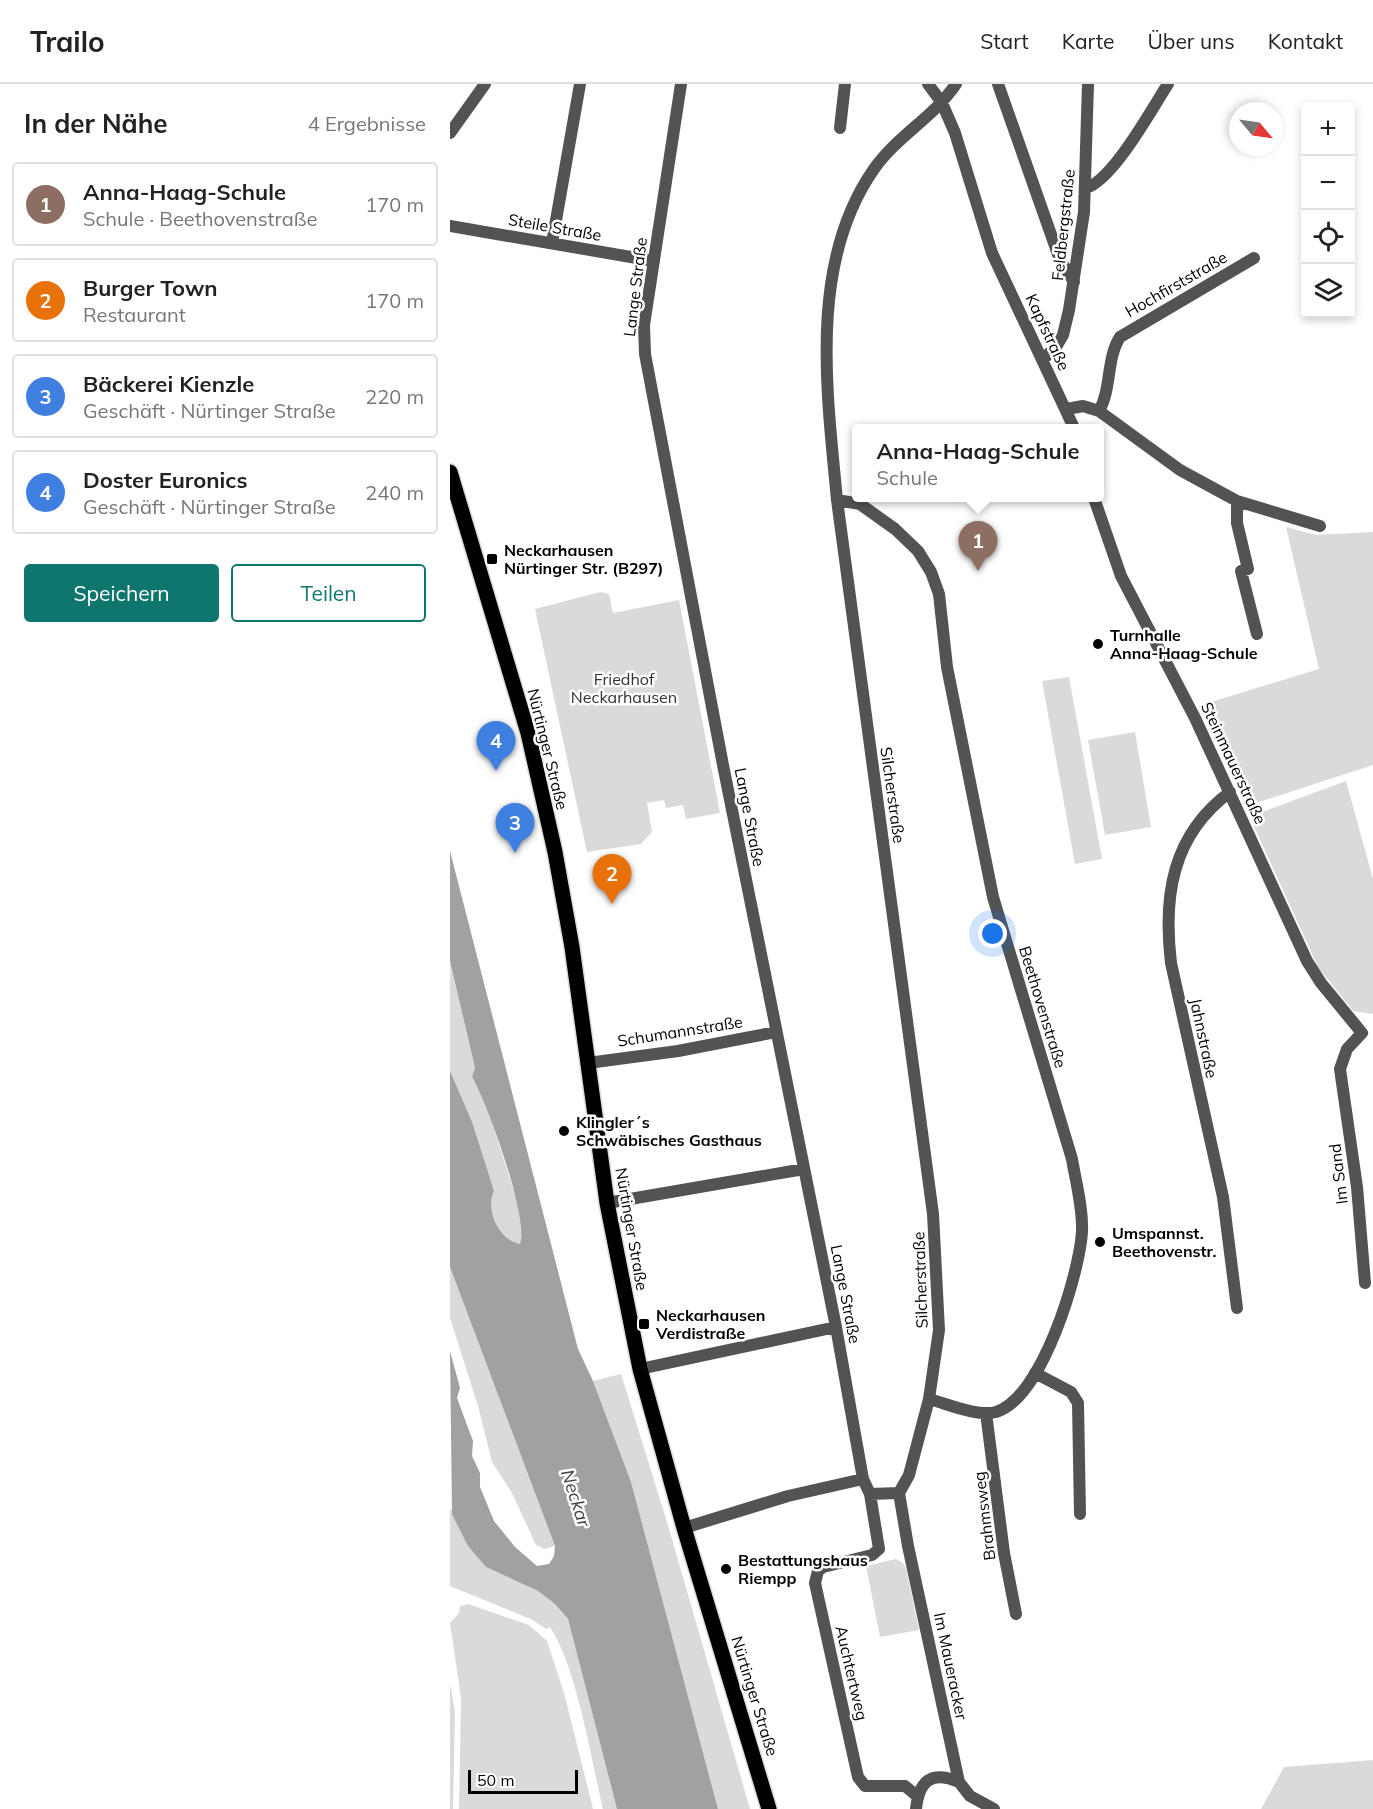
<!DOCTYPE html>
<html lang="de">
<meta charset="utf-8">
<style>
:root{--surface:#fff;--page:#f2f2f2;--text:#222;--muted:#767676;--line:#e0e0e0;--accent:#0f766e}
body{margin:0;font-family:Mulish,sans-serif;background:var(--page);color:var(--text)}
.controls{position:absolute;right:18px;top:18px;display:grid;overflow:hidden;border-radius:6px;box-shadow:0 3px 9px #0003}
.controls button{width:54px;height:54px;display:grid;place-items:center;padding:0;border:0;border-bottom:2px solid var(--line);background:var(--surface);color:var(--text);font:30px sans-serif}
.compass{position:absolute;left:779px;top:18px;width:54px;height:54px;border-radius:50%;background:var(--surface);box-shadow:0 3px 9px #0003;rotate:119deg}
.scale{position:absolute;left:18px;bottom:15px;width:110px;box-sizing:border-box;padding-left:6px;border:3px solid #000;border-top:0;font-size:16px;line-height:21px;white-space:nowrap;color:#000;-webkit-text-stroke:4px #fff;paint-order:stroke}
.you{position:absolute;left:543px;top:850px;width:21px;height:21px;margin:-15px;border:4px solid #fff;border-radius:50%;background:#1a73e8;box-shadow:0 0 0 9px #1a73e833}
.badge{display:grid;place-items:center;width:39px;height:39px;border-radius:50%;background:var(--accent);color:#fff;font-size:20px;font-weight:700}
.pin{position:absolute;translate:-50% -50px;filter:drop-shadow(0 2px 3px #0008)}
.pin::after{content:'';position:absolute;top:32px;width:21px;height:18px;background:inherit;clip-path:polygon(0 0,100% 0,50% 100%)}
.popup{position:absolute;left:402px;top:340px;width:252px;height:78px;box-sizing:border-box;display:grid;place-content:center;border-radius:6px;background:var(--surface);filter:drop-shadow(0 2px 4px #0005);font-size:20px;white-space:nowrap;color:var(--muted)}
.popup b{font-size:22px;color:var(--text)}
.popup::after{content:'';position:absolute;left:50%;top:100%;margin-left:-12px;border:12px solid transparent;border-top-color:var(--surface)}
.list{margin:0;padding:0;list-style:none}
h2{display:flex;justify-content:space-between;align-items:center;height:78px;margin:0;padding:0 24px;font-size:26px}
h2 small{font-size:20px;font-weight:400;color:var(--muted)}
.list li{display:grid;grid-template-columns:39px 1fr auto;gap:18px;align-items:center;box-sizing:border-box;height:84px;margin:0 12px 12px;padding:0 12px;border:2px solid var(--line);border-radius:6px}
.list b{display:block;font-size:22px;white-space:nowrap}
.list p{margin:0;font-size:20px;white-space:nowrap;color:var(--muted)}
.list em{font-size:20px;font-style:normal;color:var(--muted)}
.actions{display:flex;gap:12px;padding:18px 24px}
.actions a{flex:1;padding:14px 0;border:2px solid var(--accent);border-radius:6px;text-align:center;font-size:21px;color:var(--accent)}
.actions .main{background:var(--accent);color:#fff}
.icon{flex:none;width:33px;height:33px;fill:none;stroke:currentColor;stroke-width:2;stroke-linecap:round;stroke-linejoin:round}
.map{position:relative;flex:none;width:923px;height:1725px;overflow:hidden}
header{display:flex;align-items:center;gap:36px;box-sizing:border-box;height:84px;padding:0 30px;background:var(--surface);border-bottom:2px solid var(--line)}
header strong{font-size:28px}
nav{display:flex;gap:33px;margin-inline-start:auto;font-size:21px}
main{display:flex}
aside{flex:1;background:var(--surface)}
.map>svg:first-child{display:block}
.green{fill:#dadada}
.water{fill:#a1a1a1}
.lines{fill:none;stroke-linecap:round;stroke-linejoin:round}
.primary-casing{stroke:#dbdbdb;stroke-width:18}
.minor{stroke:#535353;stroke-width:12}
.primary{stroke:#000;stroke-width:15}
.poi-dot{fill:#000;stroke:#fff;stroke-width:2}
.labels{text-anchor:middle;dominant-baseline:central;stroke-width:5;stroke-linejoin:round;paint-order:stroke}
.street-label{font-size:16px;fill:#000;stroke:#fff}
.poi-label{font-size:16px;font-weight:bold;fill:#000;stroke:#fff;text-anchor:start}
.park-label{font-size:16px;fill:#313131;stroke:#fff}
.water-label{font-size:18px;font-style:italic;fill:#424242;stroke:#fff}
</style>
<header>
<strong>Trailo</strong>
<nav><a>Start</a><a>Karte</a><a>Über uns</a><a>Kontakt</a></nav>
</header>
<main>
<aside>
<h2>In der Nähe<small>4 Ergebnisse</small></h2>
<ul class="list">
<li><span class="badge" style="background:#8d6e63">1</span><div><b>Anna-Haag-Schule</b><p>Schule · Beethovenstraße</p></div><em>170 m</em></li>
<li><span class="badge" style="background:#e8710a">2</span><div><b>Burger Town</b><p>Restaurant</p></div><em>170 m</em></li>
<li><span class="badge" style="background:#3f7fe0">3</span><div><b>Bäckerei Kienzle</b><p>Geschäft · Nürtinger Straße</p></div><em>220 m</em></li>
<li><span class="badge" style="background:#3f7fe0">4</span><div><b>Doster Euronics</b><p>Geschäft · Nürtinger Straße</p></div><em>240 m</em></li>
</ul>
<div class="actions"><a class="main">Speichern</a><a>Teilen</a></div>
</aside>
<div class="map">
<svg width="923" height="1725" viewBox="0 0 923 1725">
<rect width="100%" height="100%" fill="#fff"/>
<path class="green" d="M 836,443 L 866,451 L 923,448 L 923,681 L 800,721 L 748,622 L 869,585 Z
M 150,508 L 159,510 L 163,529 L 229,516 L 270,729 L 236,735 L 233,721 L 216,724 L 214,716 L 197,719 L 202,748 L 191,760 L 137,768 L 85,525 Z
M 619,593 L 652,775 L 625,780 L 592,597 Z
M 685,648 L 701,743 L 655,751 L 638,656 Z
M 896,697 L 923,795 L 923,930 L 903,927 L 868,883 L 802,738 L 809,729 Z
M 0,877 L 25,985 L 22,993 L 34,1013 L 70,1127 L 74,1152 L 70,1161 C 49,1155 35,1126 44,1106 L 0,987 Z
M 0,1183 L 105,1462 L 94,1465 L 86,1461 L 62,1409 L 42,1378 L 28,1322 L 0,1234 Z
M 171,1290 L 217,1438 L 300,1725 L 268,1725 L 181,1398 L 143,1297 Z
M 0,1424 L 36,1483 L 88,1507 L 105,1520 L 118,1535 L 167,1725 L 153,1725 C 141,1675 127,1584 100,1543 L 96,1545 L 81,1535 L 0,1502 Z
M 446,1475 L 453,1479 L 456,1484 L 469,1546 L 430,1553 L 416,1482 Z
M 18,1520 L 79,1541 L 97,1557 L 114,1609 L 143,1725 L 9,1725 L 11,1614 L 0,1539 L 9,1529 L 10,1522 Z
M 0,1600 L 5,1628 L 3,1725 L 0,1725 Z
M 923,1676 L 923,1725 L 811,1725 L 834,1683 Z"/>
<path class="water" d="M 0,767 L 128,1265 L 143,1297 L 181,1398 L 268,1725 L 167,1725 L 118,1535 L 105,1520 L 88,1507 L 36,1483 L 18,1462 L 2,1430 L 0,1267 L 10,1304 L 7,1314 L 23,1357 L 22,1372 L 30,1389 L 30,1403 L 44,1437 L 65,1463 L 87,1482 L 99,1480 L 104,1472 L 105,1462 L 0,1183 L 0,987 L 22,1038 L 44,1107 C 35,1126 49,1156 70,1160 C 80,1138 37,1017 22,993 L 25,984 L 0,877 Z"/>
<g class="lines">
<defs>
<path id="primary" d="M 0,388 L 78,649 L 105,768 L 122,863 L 157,1119 L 190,1285 L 234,1444 L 319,1725"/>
</defs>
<use href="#primary" class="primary-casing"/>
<path class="minor" d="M 231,0 L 194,241 L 195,270 L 273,681 L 386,1243 L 413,1395 L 420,1410 L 429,1465 L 422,1471 L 373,1483 L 368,1487 L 365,1499 L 408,1693 L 415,1702 L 455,1702 L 467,1712
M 478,0 L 492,19 L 505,49 L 542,169 L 624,344
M 548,0 L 610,176 L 624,198
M 390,44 L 395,0
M 0,49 L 35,0
M 636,104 C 663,96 701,26 718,0
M 0,142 L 204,177
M 102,159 L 130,0
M 592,276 L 606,263 L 613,251 L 619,226 L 634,128 L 638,0
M 617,325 L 633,322 L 649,327 L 730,386 L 787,417 L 870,442
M 649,327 C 662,304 656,275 670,253 L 804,174
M 644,414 L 671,492 L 745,634 L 857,877 L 871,899 L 912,949 L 897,965 L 890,985 L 907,1103 L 915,1199
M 387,416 L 410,420 L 445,445 L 468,467 L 481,488 L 489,510 L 497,583 L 543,813 L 622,1075 C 626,1099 633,1124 632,1148 C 629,1191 592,1314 546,1328 C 527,1333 498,1320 479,1315
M 787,417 L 787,439 L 798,485 L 791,487 L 807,550
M 780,708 C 722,751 713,812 721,879 L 773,1113 L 787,1224
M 138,979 L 228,967 L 326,948
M 157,1119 L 354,1085
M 190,1285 L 386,1243
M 585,1289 L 621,1308 L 628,1319 L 630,1430
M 536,1329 L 554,1469 L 566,1530
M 449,1409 L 458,1462 L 509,1698 C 481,1686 469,1697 466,1725
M 420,1410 L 449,1409 L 459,1391 L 479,1315 L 489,1246 L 483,1130 L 387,416 C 377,308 358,179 424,85 C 447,52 484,33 506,0
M 234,1444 L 338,1412 L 413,1395
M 509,1698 L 520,1712 L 544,1725"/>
<use href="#primary" class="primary"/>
</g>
<g class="poi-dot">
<rect x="36" y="469" width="12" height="12" rx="3"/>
<circle cx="648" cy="560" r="6"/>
<circle cx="114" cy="1047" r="6"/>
<circle cx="650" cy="1158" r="6"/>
<rect x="188" y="1234" width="12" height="12" rx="3"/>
<circle cx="276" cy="1485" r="6"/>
</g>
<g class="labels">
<g class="street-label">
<text transform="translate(613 141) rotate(-84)">Feldbergstraße</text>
<text transform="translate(105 143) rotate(10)">Steile Straße</text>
<text transform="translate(726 200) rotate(-30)">Hochfirststraße</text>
<text transform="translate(185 203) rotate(-83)">Lange Straße</text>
<text transform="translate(598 248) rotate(65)">Kapfstraße</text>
<text transform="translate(98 665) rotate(76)">Nürtinger Straße</text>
<text transform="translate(784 679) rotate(65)">Steinmauerstraße</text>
<text transform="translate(443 711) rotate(82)">Silcherstraße</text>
<text transform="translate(300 733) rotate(79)">Lange Straße</text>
<text transform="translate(593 923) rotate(73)">Beethovenstraße</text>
<text transform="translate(230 947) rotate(-9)">Schumannstraße</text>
<text transform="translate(754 954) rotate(78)">Jahnstraße</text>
<text transform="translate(888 1090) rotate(-97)">Im Sand</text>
<text transform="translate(182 1145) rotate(80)">Nürtinger Straße</text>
<text transform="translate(470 1196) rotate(-92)">Silcherstraße</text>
<text transform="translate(396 1210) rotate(79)">Lange Straße</text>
<text transform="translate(534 1432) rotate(-97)">Brahmsweg</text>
<text transform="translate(501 1582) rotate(78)">Im Maueracker</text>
<text transform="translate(402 1589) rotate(77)">Auchtertweg</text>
<text transform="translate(305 1612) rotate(73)">Nürtinger Straße</text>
</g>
<g class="poi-label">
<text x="54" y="466">Neckarhausen<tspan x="54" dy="18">Nürtinger Str. (B297)</tspan></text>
<text x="660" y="551">Turnhalle<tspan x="660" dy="18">Anna-Haag-Schule</tspan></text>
<text x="126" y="1038">Klingler´s<tspan x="126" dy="18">Schwäbisches Gasthaus</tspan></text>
<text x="662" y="1149">Umspannst.<tspan x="662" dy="18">Beethovenstr.</tspan></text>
<text x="206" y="1231">Neckarhausen<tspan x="206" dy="18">Verdistraße</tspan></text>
<text x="288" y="1476">Bestattungshaus<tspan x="288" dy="18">Riempp</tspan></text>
</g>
<g class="park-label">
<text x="174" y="595">Friedhof<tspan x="174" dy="18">Neckarhausen</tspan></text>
</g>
<g class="water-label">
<text transform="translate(126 1414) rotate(72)">Neckar</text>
</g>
</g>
</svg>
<div class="controls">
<button>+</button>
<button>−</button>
<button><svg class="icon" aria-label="locate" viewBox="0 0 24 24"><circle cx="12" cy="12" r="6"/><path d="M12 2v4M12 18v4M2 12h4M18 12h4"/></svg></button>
<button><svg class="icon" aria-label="layers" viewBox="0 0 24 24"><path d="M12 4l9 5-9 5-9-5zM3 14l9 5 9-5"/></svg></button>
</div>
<svg class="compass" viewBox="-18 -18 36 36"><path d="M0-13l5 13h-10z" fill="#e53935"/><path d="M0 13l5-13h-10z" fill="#767676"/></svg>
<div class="scale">50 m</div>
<div class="you"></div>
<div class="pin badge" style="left:528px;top:487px;background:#8d6e63">1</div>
<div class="popup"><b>Anna-Haag-Schule</b>Schule</div>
<div class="pin badge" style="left:162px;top:820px;background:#e8710a">2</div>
<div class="pin badge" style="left:65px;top:769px;background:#3f7fe0">3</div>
<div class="pin badge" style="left:46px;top:687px;background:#3f7fe0">4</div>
</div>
</main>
